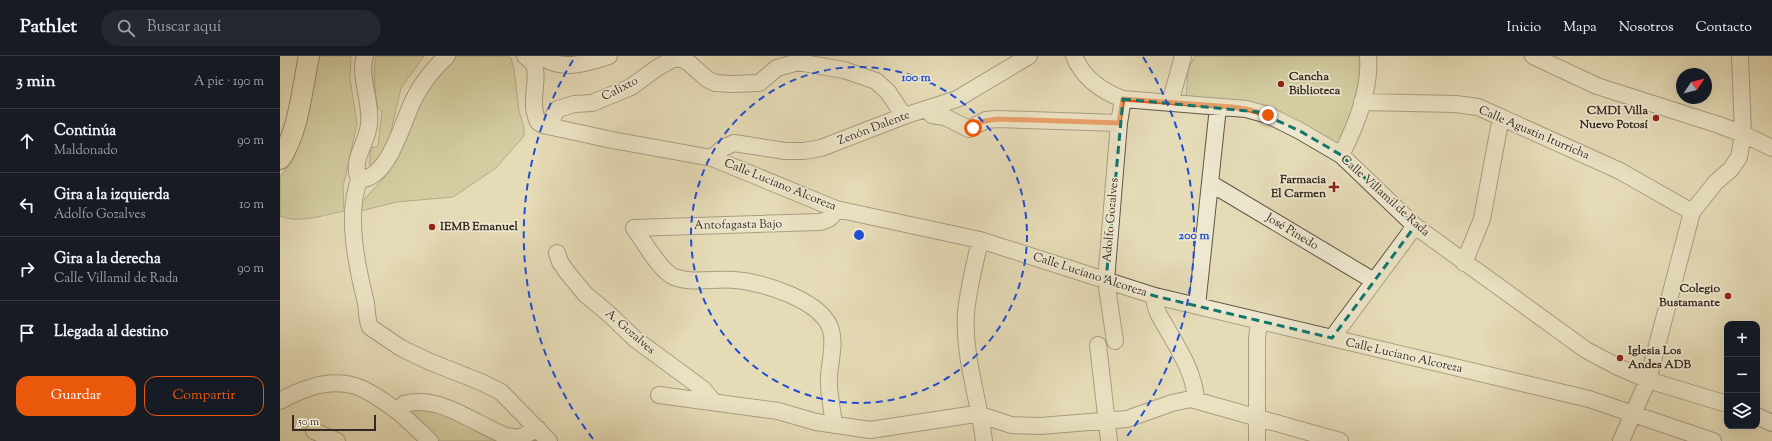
<!DOCTYPE html>
<html lang="es">
<meta charset="utf-8">
<style>
:root{--surface:#171b24;--page:#242831;--text:#f1f3f6;--muted:#9ea1a6;--line:#363941;--accent:#ea580c}
body{margin:0;font-family:"Sorts Mill Goudy",serif;background:var(--page);color:var(--text)}
.controls{position:absolute;right:12px;bottom:12px;display:grid;overflow:hidden;border-radius:8px;box-shadow:0 4px 16px #0002}
.controls button{width:36px;height:36px;display:grid;place-items:center;padding:0;border:0;border-bottom:1px solid var(--line);background:var(--surface);color:var(--text);font:20px sans-serif}
.compass{position:absolute;left:1396px;top:12px;width:36px;height:36px;border-radius:50%;background:var(--surface);box-shadow:0 4px 16px #0002;rotate:55deg}
.scale{position:absolute;left:12px;bottom:10px;width:84px;box-sizing:border-box;padding-left:4px;border:2px solid #352921;border-top:0;font-size:11px;line-height:14px;white-space:nowrap;color:#352921;-webkit-text-stroke:3px #eee8d0;paint-order:stroke}
.stop{position:absolute;width:12px;height:12px;margin:-9px;border:3px solid #ea580c;border-radius:50%;background:#fff}
.stop.end{background:#ea580c;border-color:#fff;box-shadow:0 1px 4px #0008}
.list{margin:0;padding:0;list-style:none}
h2{display:flex;justify-content:space-between;align-items:center;height:52px;margin:0;padding:0 16px;font-size:17px}
h2 small{font-size:13px;font-weight:400;color:var(--muted)}
.list li{display:grid;grid-template-columns:26px 1fr auto;gap:12px;align-items:center;box-sizing:border-box;height:64px;padding:0 16px;border-top:1px solid var(--line)}
.list b{display:block;font-size:15px;white-space:nowrap}
.list p{margin:0;font-size:13px;white-space:nowrap;color:var(--muted)}
.list em{font-size:13px;font-style:normal;color:var(--muted)}
.actions{display:flex;gap:8px;padding:12px 16px}
.actions a{flex:1;padding:9px 0;border:1px solid var(--accent);border-radius:12px;text-align:center;font-size:14px;color:var(--accent)}
.actions .main{background:var(--accent);color:#fff}
.icon{flex:none;width:22px;height:22px;fill:none;stroke:currentColor;stroke-width:2;stroke-linecap:round;stroke-linejoin:round}
.map{position:relative;flex:none;width:1492px;height:385px;overflow:hidden}
header{display:flex;align-items:center;gap:24px;box-sizing:border-box;height:56px;padding:0 20px;background:var(--surface);border-bottom:1px solid var(--line)}
header strong{font-size:19px}
nav{display:flex;gap:22px;margin-inline-start:auto;font-size:14px}
.search{width:280px;height:36px;background:var(--page);display:flex;align-items:center;gap:10px;box-sizing:border-box;padding:0 14px;border-radius:22px;color:var(--muted);font-size:15px}
main{display:flex}
aside{flex:1;background:var(--surface)}
.map>svg:first-child{display:block}
.green{fill:#bcbe89;stroke:#787455}
.lines{fill:none;stroke-linecap:round;stroke-linejoin:round}
.minor-casing{stroke:#615646;stroke-width:18}
.major-casing{stroke:#352921;stroke-width:22}
.minor{stroke:#eee8d0;stroke-width:16}
.major{stroke:#e5dbb7;stroke-width:20}
.route{stroke:#ea580c;stroke-width:5}
.marked{fill:none;stroke:#0f766e;stroke-width:3;stroke-dasharray:8 5;stroke-linejoin:round}
.ring{fill:none;stroke:#1d4ed8;stroke-width:2;stroke-dasharray:7 5}
.poi-dot{fill:#8f2418;stroke:#eee8d0;stroke-width:1.5}
.labels{text-anchor:middle;dominant-baseline:central;stroke-width:3.5;stroke-linejoin:round;paint-order:stroke}
.poi-label{font-size:12px;font-weight:bold;fill:#352921;stroke:#eee8d0;text-anchor:start}
.street-label{font-size:12px;fill:#352921;stroke:#eee8d0}
.centre{fill:#1d4ed8;stroke:#eee8d0;stroke-width:2}
.ring-label{font-size:12px;text-anchor:middle;font-weight:bold;fill:#1d4ed8;stroke:#eee8d0;stroke-width:3.5;stroke-linejoin:round;paint-order:stroke}
</style>
<header>
<strong>Pathlet</strong>
<div class="search"><svg class="icon" aria-label="search" viewBox="0 0 24 24"><circle cx="10" cy="10" r="6"/><path d="M15 15l6 6"/></svg>Buscar aquí</div>
<nav><a>Inicio</a><a>Mapa</a><a>Nosotros</a><a>Contacto</a></nav>
</header>
<main>
<aside>
<h2>3 min<small>A pie · 190 m</small></h2>
<ul class="list">
<li><svg class="icon" aria-label="ahead" viewBox="0 0 24 24"><path d="M12 20V5M6 11l6-6 6 6"/></svg><div><b>Continúa</b><p>Maldonado</p></div><em>90 m</em></li>
<li><svg class="icon" aria-label="left" viewBox="0 0 24 24"><path d="M17 20v-9H6M10 6l-5 5 5 5"/></svg><div><b>Gira a la izquierda</b><p>Adolfo Gozalves</p></div><em>10 m</em></li>
<li><svg class="icon" aria-label="right" viewBox="0 0 24 24"><path d="M7 20v-9h11M14 6l5 5-5 5"/></svg><div><b>Gira a la derecha</b><p>Calle Villamil de Rada</p></div><em>90 m</em></li>
<li><svg class="icon" aria-label="arrive" viewBox="0 0 24 24"><path d="M6 21V4h12l-3 4 3 4H6"/></svg><div><b>Llegada al destino</b></div></li>
</ul>
<div class="actions"><a class="main">Guardar</a><a>Compartir</a></div>
</aside>
<div class="map">
<svg width="1492" height="385" viewBox="0 0 1492 385">
<rect width="100%" height="100%" fill="#e5dbb7"/>
<filter id="stains"><feTurbulence type="fractalNoise" baseFrequency=".005" numOctaves="4"/><feColorMatrix values="0 0 0 0 .2 0 0 0 0 .09 0 0 0 0 .02 0 0 0 .5 -.17"/></filter>
<radialGradient id="worn" r=".72"><stop offset=".6" stop-color="#630" stop-opacity="0"/><stop offset="1" stop-color="#630" stop-opacity=".3"/></radialGradient>
<path class="green" d="M 39,0 L 71,0 L 70,23 L 77,68 L 63,131 L 64,155 C 44,159 20,168 0,160 L 0,121 L 13,105 L 19,87 Z
M 96,0 L 144,0 L 121,32 L 109,84 L 97,107 L 89,109 L 91,92 L 98,90 L 102,55 L 98,52 C 95,34 92,18 96,0 Z
M 158,0 L 229,0 L 231,2 L 234,13 L 239,55 L 244,71 L 244,80 L 216,112 L 173,141 L 117,146 L 80,155 L 78,150 L 105,121 L 117,103 Z
M 915,0 L 1079,0 C 1082,28 1070,64 1057,89 L 1006,60 L 906,43 L 908,13 Z
M 137,351 L 161,358 L 220,385 L 159,385 L 138,362 L 128,358 L 127,353 Z"/>
<g class="lines">
<defs>
<path id="minor" d="M 85,0 C 78,19 92,47 89,68 C 88,85 72,103 78,120 L 84,123 C 112,116 123,62 136,39 C 144,24 155,11 167,0
M 245,0 C 249,3 254,7 255,12 C 258,31 249,46 258,66 L 263,69 L 332,84 L 432,102 L 556,153 L 700,184 L 875,240 L 1309,343 L 1433,385
M 261,0 C 281,16 307,7 329,0
M 794,0 C 803,22 821,35 843,43 L 966,53 L 988,59 L 1020,75 L 1061,99 L 1135,170 L 1306,294 L 1338,311 L 1368,324 L 1447,348
M 1253,0 L 1317,30 L 1439,69 L 1463,78 L 1492,92
M 1082,46 L 1176,48 L 1198,51 L 1340,115 L 1412,156
M 890,47 L 903,0
M 647,54 L 652,59 L 665,61 L 689,73 L 706,64 L 717,63 L 839,67
M 272,71 L 273,60 L 278,53 L 294,48 L 312,47 L 351,31 L 377,12 L 393,3 L 402,3 L 409,7 L 427,23 L 435,27 L 452,28 L 479,27 L 497,12 L 518,6 L 564,14 L 596,25 L 608,36 L 624,60
M 1061,99 C 1076,70 1091,34 1088,0
M 432,102 L 443,92 L 454,87 L 505,95 L 524,95 L 541,92 L 624,60 L 677,43 L 749,0
M 80,122 C 65,157 77,211 86,247 C 87,255 87,265 90,271 L 121,292 L 148,305 L 201,326 L 221,336 L 269,385
M 930,127 L 1094,225
M 354,172 C 363,184 380,215 394,221 C 413,228 436,222 455,224 C 482,226 542,244 551,274 C 555,289 550,305 549,320 C 548,336 552,352 554,368
M 354,172 L 539,166 C 548,165 553,161 556,153
M 700,184 C 695,208 688,233 686,257 C 683,300 699,343 704,385
M 277,197 L 280,206 L 287,216 L 305,238 L 329,258 L 355,283 L 423,333 L 434,346
M 1184,207 L 1202,163 L 1221,61
M 875,240 L 875,248 L 878,257 C 893,285 914,312 916,344
M 917,250 L 938,51
M 1052,282 L 1135,170
M 835,285 L 826,225 L 839,67 L 843,43
M 818,289 L 829,385
M 379,339 L 498,355 L 536,366 L 590,374 L 689,359 L 701,359 L 731,369 L 760,370 L 847,363 L 892,347 L 911,343 L 1060,385
M 0,345 C 21,333 50,322 75,330 C 91,335 106,347 120,357
M 1477,360 L 1492,367
M 34,375 L 57,385
M 150,385 L 120,357 L 124,348 C 159,338 195,368 226,380 L 238,382 L 258,373
M 977,385 L 977,283 L 979,265
M 1341,385 L 1368,324 L 1412,156 L 1436,126 L 1451,113 L 1459,101 L 1463,78 L 1460,0"/>
<path id="major" d="M 0,103 C 19,76 22,32 29,0"/>
</defs>
<use href="#minor" class="minor-casing"/>
<use href="#major" class="major-casing"/>
<use href="#minor" class="minor"/>
<use href="#major" class="major"/>
</g>
<g class="lines">
<path class="route" d="M 693,72 L 700,66 L 717,63 L 839,67 L 843,43 L 952,51 L 966,53 L 988,59"/>
</g>
<path d="M0 0H1492V385H0ZM 843,43 L 978,56 L 1020,75 L 1061,99 L 1135,170 L 1052,282 L 875,240 L 826,225 Z" fill="#e5dbb7" fill-opacity=".55" fill-rule="evenodd"/>
<path class="marked" d="M 843,43 L 978,56 L 1020,75 L 1061,99 L 1135,170 L 1052,282 L 875,240 L 826,225 Z"/>
<g class="ring">
<circle cx="579" cy="179" r="168"/>
<path d="M313 383A335 335 0 0 1 295 1M863 1A335 335 0 0 1 845 383"/>
</g>
<g class="poi-dot">
<circle cx="1001" cy="28" r="4"/>
<circle cx="1376" cy="62" r="4"/>
<path d="M1052 125h4v4h4v4h-4v4h-4v-4h-4v-4h4z"/>
<circle cx="152" cy="171" r="4"/>
<circle cx="1448" cy="240" r="4"/>
<circle cx="1340" cy="302" r="4"/>
</g>
<g class="labels">
<g class="poi-label">
<text x="1009" y="21">Cancha<tspan x="1009" dy="14">Biblioteca</tspan></text>
<text x="1368" y="55" text-anchor="end">CMDI Villa<tspan x="1368" dy="14">Nuevo Potosí</tspan></text>
<text x="1046" y="124" text-anchor="end">Farmacia<tspan x="1046" dy="14">El Carmen</tspan></text>
<text x="160" y="171">IEMB Emanuel</text>
<text x="1440" y="233" text-anchor="end">Colegio<tspan x="1440" dy="14">Bustamante</tspan></text>
<text x="1348" y="295">Iglesia Los<tspan x="1348" dy="14">Andes ADB</tspan></text>
</g>
<g class="street-label">
<text transform="translate(340 33) rotate(-27)">Calixto</text>
<text transform="translate(594 72) rotate(-21)">Zenón Dalente</text>
<text transform="translate(1254 77) rotate(23)">Calle Agustin Iturricha</text>
<text transform="translate(500 129) rotate(22)">Calle Luciano Alcoreza</text>
<text transform="translate(1105 140) rotate(42)">Calle Villamil de Rada</text>
<text transform="translate(831 164) rotate(-85)">Adolfo Gozalves</text>
<text transform="translate(458 169) rotate(-1)">Antofagasta Bajo</text>
<text transform="translate(1012 176) rotate(31)">José Pinedo</text>
<text transform="translate(810 219) rotate(18)">Calle Luciano Alcoreza</text>
<text transform="translate(350 276) rotate(41)">A. Gozalves</text>
<text transform="translate(1124 300) rotate(13)">Calle Luciano Alcoreza</text>
</g>
</g>
<circle cx="579" cy="179" r="6" class="centre"/>
<g class="ring-label">
<text x="636" y="25">100 m</text>
<text x="914" y="183">200 m</text>
</g>
<rect width="100%" height="100%" filter="url(#stains)"/>
<rect width="100%" height="100%" fill="url(#worn)"/>
</svg>
<div class="controls">
<button>+</button>
<button>−</button>
<button><svg class="icon" aria-label="layers" viewBox="0 0 24 24"><path d="M12 4l9 5-9 5-9-5zM3 14l9 5 9-5"/></svg></button>
</div>
<svg class="compass" viewBox="-18 -18 36 36"><path d="M0-13l5 13h-10z" fill="#e53935"/><path d="M0 13l5-13h-10z" fill="#9ea1a6"/></svg>
<div class="scale">50 m</div>
<div class="stop" style="left:693px;top:72px"></div>
<div class="stop end" style="left:988px;top:59px"></div>
</div>
</main>
